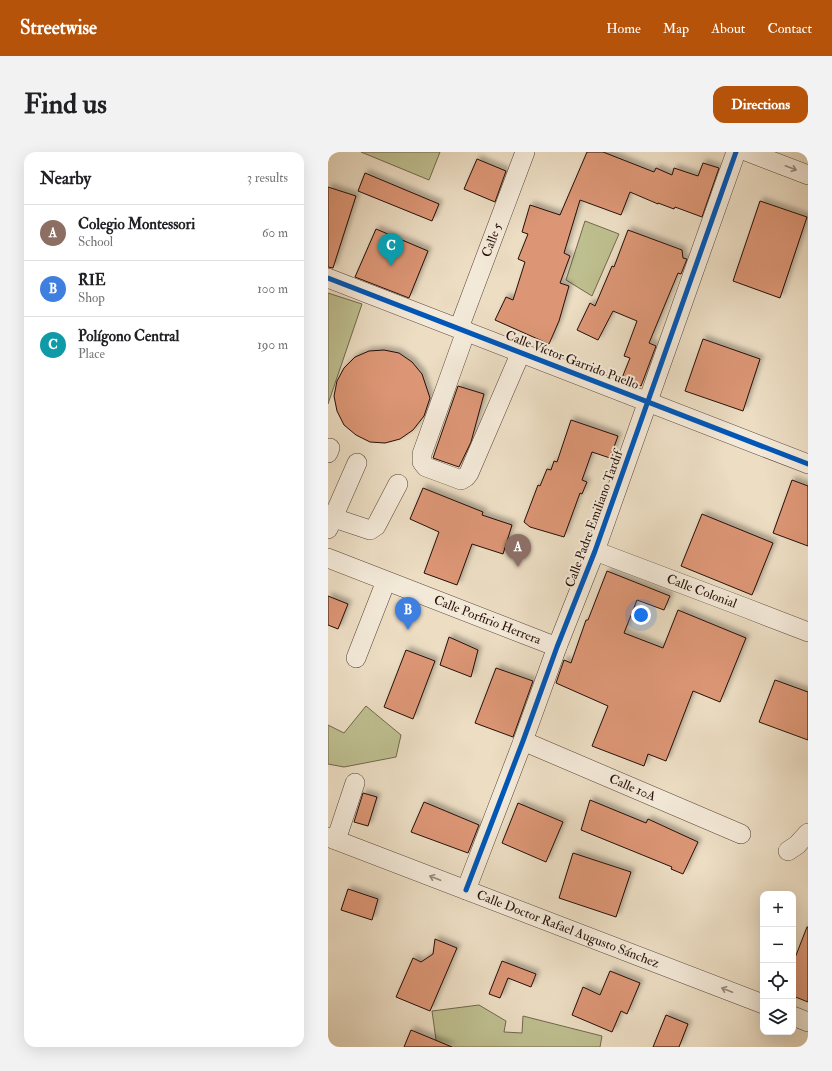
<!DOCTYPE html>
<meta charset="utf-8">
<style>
:root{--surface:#fff;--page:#f2f2f2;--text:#202124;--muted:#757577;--line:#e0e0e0;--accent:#b45309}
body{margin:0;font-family:"IM FELL Double Pica",serif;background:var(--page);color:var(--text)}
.controls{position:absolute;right:12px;bottom:12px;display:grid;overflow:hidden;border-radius:8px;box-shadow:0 4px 16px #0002}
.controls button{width:36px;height:36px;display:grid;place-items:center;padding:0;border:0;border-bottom:1px solid var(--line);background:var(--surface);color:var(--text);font:20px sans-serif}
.you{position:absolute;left:313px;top:463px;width:14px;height:14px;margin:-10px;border:3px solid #fff;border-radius:50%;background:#1a73e8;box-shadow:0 0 0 6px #1a73e833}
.badge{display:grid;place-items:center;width:26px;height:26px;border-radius:50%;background:var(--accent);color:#fff;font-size:13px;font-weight:700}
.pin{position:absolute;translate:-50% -33px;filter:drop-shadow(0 1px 2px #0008)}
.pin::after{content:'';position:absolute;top:21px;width:14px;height:12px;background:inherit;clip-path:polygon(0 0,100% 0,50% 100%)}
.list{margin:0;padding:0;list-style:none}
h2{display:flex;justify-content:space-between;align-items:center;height:52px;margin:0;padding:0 16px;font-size:17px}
h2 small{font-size:13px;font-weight:400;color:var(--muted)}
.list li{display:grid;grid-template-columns:26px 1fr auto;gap:12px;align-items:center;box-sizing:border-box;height:56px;padding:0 16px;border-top:1px solid var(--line)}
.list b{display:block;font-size:15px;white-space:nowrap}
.list p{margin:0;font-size:13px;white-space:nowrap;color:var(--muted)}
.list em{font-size:13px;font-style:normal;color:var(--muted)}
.icon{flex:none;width:22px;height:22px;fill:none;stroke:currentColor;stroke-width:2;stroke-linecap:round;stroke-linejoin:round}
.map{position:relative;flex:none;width:480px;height:895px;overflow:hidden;border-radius:12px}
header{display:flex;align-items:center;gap:24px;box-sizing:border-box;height:56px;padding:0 20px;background:var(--accent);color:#fff}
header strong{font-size:19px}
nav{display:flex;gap:22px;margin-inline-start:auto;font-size:14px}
.intro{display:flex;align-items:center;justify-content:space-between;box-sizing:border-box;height:96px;padding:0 24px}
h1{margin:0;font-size:28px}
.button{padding:10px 18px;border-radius:12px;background:var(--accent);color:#fff;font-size:14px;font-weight:700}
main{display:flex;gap:24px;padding:0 24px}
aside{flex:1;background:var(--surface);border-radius:12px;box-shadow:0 4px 16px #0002}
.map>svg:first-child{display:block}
.green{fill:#bebf90;stroke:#72674c}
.building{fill:#dc9674;stroke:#250f08;filter:url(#shadow)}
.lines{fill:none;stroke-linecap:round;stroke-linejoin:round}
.minor-casing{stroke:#574237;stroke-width:20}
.minor{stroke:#f3e9d8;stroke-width:19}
.cycleway-casing{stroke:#f3e9d8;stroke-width:8}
.cycleway{stroke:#0057b8;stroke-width:5}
.oneway{stroke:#96877a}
.labels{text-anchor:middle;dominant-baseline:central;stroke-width:4;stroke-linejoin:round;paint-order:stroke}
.street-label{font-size:13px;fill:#250f08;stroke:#f3e9d8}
</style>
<header>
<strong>Streetwise</strong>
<nav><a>Home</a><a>Map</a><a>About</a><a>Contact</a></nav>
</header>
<div class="intro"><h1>Find us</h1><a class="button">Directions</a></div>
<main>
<aside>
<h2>Nearby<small>3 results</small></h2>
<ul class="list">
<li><span class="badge" style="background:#8d6e63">A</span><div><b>Colegio Montessori</b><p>School</p></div><em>60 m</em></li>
<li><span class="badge" style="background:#3f7fe0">B</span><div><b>RIE</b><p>Shop</p></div><em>100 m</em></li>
<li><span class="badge" style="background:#0f9aa8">C</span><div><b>Polígono Central</b><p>Place</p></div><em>190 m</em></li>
</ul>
</aside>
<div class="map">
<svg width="480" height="895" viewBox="0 0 480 895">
<defs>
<filter id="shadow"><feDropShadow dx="3.5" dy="-3.5" stdDeviation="2" flood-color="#0004"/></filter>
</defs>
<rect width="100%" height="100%" fill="#ecddc3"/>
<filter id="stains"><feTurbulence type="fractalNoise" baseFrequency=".005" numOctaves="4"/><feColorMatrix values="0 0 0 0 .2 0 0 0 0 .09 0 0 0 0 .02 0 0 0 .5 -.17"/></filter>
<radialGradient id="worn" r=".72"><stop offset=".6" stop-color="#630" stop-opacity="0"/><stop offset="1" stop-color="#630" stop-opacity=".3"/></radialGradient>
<path class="green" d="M 33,0 L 112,0 L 101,28 Z
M 257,69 L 291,82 L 264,144 L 238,128 Z
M 0,141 L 34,152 L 0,252 Z
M 38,554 L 73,583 L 68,605 L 16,615 L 0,612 L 0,573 L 16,581 Z
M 151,853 L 178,869 L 176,880 L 194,881 L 195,864 L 274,884 L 272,895 L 109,895 L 104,859 Z"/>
<path class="building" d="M 259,0 L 275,0 L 326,20 L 328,16 L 344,23 L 346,16 L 370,24 L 375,11 L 391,16 L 374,65 L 347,55 L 346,57 L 330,51 L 330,52 L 302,40 L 293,63 L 252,48 L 236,101 L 242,104 L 232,131 L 241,134 L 231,169 L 221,192 L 167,168 L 178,145 L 185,148 L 197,110 L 190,107 L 200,82 L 194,80 L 202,53 L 232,63 Z
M 149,7 L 178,19 L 167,50 L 136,37 Z
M 37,21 L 111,52 L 104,69 L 30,39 Z
M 0,35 L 28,44 L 5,116 L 0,115 Z
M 432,49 L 479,65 L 452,146 L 405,129 Z
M 48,77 L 100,99 L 81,146 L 27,125 Z
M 300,78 L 354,98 L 355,106 L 359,107 L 353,122 L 350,121 L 321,191 L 328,194 L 313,234 L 294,226 L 302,206 L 296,204 L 309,169 L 285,159 L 270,188 L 249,178 L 262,151 L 267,154 L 284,114 L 286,115 Z
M 375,187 L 432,207 L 415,259 L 357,239 Z
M 56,198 L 71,201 L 84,210 L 94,222 L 102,246 L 96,264 L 85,278 L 72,287 L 57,291 L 42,290 L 28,283 L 16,273 L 9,259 L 6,244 L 9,229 L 16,216 L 27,205 L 41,199 Z
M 130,234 L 156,242 L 143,290 L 131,315 L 105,306 Z
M 243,268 L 290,284 L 282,306 L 264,300 L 254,328 L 259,330 L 254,342 L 252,341 L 236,385 L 202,375 L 196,370 L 210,333 L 212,334 L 219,317 L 223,318 L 226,309 L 229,310 Z
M 464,328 L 480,334 L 480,394 L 445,381 Z
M 95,336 L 155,360 L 154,363 L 184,373 L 175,402 L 144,392 L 129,433 L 96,421 L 111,380 L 82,367 Z
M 374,362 L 445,391 L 424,443 L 353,414 Z
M 279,419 L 342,444 L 336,458 L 309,448 L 296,481 L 335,496 L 350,458 L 418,486 L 392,550 L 365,539 L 338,609 L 320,602 L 316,614 L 264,594 L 280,554 L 228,531 L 236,508 L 243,511 L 258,468 L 260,468 Z
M 0,444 L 20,452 L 10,477 L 0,473 Z
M 121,485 L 150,498 L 143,525 L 112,513 Z
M 78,498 L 107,509 L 85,567 L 56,555 Z
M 168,516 L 205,529 L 185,585 L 147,571 Z
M 447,528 L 480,540 L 480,588 L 431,570 Z
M 35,641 L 49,645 L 40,674 L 26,670 Z
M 262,648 L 318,671 L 320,667 L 370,690 L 355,722 L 343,717 L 344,715 L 253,678 Z
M 96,650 L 151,673 L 140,701 L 83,680 Z
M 190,651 L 235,670 L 218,710 L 174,691 Z
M 245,701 L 303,720 L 288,765 L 231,746 Z
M 20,737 L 50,747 L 44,768 L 13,758 Z
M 479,775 L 480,775 L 480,850 L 465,844 L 465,811 Z
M 107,787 L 129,796 L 102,859 L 68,845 L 85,806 L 93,810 L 105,802 Z
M 174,809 L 208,822 L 203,835 L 180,826 L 172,846 L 161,842 Z
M 282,819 L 312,831 L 299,862 L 293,859 L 284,880 L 244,863 L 255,835 L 272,843 Z
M 338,863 L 360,872 L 351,895 L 325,895 Z
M 83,878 L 124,895 L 76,895 Z"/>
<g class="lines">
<defs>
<g id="minor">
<path d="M 420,0 L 480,23"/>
<path d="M 0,126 L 480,312"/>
<path id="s1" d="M 131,176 L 197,0"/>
<path d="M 138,179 L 94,302 L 94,310 L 98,315 L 133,328 L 138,325 L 141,321 L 193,200"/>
<path d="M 0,301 L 2,296"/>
<path d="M 0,364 L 42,378 L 48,374 L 70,332"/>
<path d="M 0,377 L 29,311"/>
<path id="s2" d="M 267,399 L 418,456 L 480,480"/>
<path id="s3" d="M 0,406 L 229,495"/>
<path d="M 28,506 L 58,429"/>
<path id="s4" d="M 195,589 L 413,682"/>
<path id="s5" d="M 0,685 L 435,852"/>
<path d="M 8,688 L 27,631"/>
<path d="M 460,699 L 469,693 L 480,681"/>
<path d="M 138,738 L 195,589 L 229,495 L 267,399 L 408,0"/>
<path d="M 465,864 L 480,870"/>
</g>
</defs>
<use href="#minor" class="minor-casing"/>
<use href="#minor" class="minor"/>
<defs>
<path id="cycleway" d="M 0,126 L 480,312
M 138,738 L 195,589 L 229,495 L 267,399 L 408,0"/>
</defs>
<use href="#cycleway" class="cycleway-casing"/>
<use href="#cycleway" class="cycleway"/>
</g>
<defs><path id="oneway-shaft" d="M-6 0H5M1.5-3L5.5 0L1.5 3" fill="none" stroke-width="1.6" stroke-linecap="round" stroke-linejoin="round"/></defs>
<g class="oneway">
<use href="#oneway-shaft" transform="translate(463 16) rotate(21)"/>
<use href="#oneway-shaft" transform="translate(107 726) rotate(-159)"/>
<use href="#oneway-shaft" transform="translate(399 838) rotate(-159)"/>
</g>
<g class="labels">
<g class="street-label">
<text stroke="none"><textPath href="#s1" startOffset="94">Calle 5</textPath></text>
<text transform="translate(244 208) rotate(21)">Calle Víctor Garrido Puello</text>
<text transform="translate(266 367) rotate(-70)">Calle Padre Emiliano Tardif</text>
<text stroke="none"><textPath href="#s2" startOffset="114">Calle Colonial</textPath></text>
<text stroke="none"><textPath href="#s3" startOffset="171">Calle Porfirio Herrera</textPath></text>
<text stroke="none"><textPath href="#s4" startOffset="119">Calle 10A</textPath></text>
<text stroke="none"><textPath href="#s5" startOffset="257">Calle Doctor Rafael Augusto Sánchez</textPath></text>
</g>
</g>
<rect width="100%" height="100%" filter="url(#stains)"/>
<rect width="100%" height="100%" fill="url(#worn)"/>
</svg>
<div class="controls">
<button>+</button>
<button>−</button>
<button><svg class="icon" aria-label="locate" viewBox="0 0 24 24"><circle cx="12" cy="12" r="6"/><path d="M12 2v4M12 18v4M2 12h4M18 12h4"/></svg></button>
<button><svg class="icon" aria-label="layers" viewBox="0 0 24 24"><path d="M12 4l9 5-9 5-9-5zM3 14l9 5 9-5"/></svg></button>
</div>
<div class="you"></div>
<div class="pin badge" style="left:190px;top:415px;background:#8d6e63">A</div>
<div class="pin badge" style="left:80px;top:478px;background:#3f7fe0">B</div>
<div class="pin badge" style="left:63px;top:114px;background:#0f9aa8">C</div>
</div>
</main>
